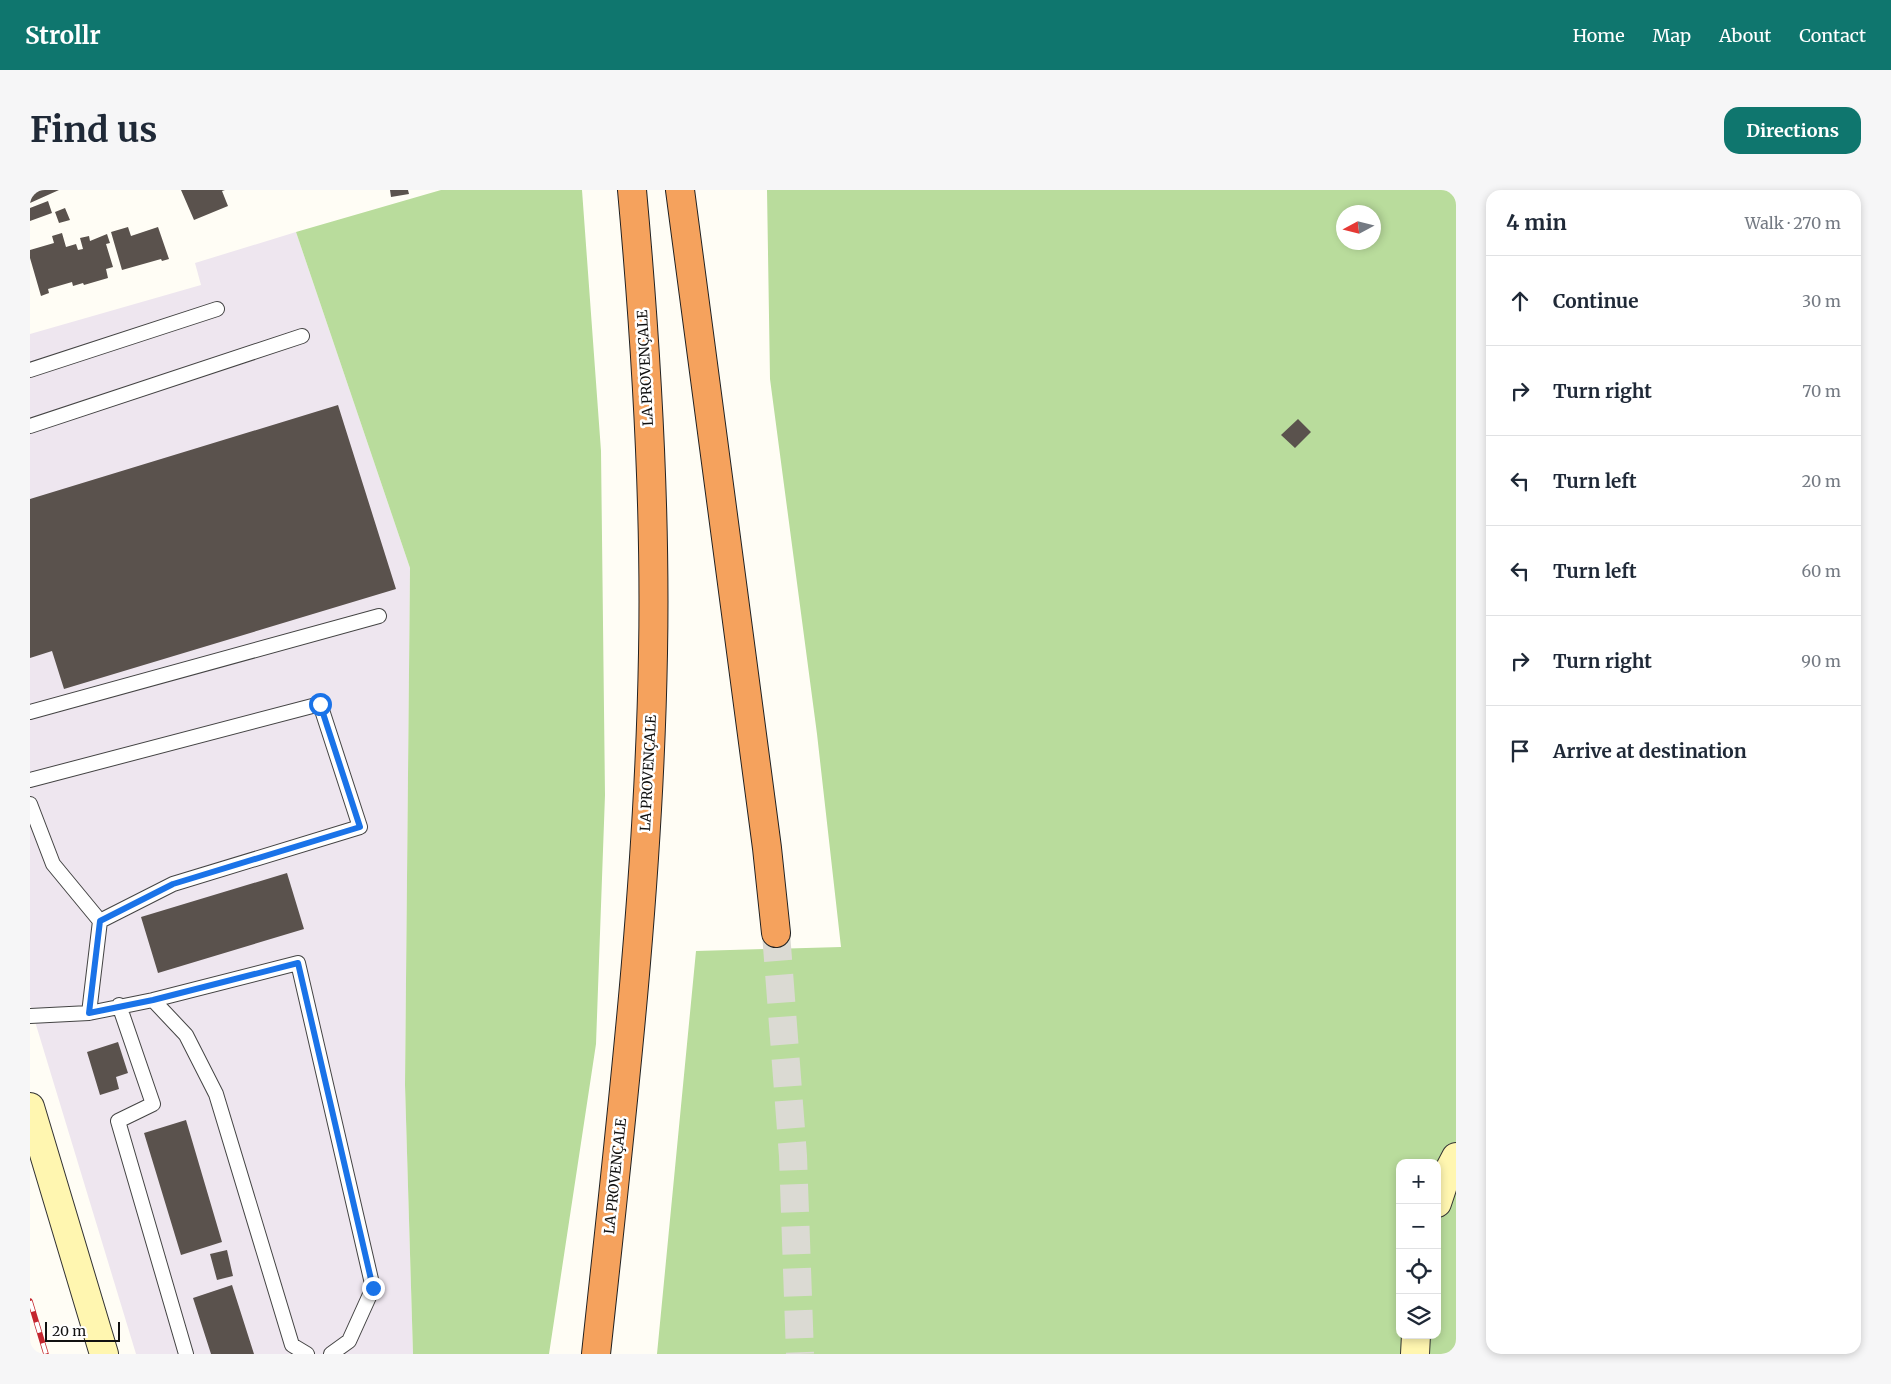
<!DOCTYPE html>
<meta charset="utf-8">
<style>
:root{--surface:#fff;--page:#f6f6f7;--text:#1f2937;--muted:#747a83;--line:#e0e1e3;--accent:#0f766e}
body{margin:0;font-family:Merriweather,serif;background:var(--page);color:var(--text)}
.controls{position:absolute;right:15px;bottom:15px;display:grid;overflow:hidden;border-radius:10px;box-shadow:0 2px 8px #0003}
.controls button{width:45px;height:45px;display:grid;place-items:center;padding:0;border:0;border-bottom:1px solid var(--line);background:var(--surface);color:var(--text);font:25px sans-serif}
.compass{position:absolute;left:1306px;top:15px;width:45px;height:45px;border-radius:50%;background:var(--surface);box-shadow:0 2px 8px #0003;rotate:263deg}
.scale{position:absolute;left:15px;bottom:12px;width:75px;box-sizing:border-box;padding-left:5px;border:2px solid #111;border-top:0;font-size:14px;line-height:18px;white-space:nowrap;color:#111;-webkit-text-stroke:4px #fff;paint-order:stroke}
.stop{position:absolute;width:15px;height:15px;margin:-11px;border:4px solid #1a73e8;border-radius:50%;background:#fff}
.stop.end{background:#1a73e8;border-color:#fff;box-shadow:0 1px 5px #0008}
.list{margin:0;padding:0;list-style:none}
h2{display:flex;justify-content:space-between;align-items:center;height:65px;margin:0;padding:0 20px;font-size:21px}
h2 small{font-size:16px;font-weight:400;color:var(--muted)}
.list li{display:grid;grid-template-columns:32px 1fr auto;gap:15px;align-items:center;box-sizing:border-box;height:90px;padding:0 20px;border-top:1px solid var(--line)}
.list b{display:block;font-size:19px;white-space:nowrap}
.list em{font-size:16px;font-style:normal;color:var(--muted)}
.icon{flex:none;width:28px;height:28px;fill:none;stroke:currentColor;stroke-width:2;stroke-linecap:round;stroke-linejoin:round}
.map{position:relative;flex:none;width:1426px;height:1164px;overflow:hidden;border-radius:15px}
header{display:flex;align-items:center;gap:30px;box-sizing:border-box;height:70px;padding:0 25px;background:var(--accent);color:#fff}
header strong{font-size:24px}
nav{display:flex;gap:28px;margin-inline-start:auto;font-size:18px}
.intro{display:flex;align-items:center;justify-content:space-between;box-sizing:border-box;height:120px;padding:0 30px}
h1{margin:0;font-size:35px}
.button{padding:12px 22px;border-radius:15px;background:var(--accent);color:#fff;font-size:18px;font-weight:700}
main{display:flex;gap:30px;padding:0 30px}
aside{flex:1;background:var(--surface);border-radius:15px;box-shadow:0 2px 8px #0003}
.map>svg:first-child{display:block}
.industrial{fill:#eee6ef}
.forest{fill:#b9dc9c;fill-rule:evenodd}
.building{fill:#5a524d}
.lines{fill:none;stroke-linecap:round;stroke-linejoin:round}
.highway-tunnel{stroke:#dbdad3;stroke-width:28;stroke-dasharray:28 14;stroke-linecap:butt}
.lane-casing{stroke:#444;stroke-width:16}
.secondary-casing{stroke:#333;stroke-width:30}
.highway-casing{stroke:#222;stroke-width:30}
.lane{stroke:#fff;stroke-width:14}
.secondary{stroke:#fff6b0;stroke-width:28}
.highway{stroke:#f5a25d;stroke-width:28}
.rail-casing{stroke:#c4262e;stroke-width:5.5}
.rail{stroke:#fff;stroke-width:4;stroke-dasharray:11;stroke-linecap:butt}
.route{stroke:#1a73e8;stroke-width:6}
.labels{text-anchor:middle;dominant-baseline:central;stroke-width:5;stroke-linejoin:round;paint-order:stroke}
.street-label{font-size:14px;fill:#111;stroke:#fff}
</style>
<header>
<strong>Strollr</strong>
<nav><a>Home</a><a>Map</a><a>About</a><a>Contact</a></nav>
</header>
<div class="intro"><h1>Find us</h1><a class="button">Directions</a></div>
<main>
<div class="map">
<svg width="1426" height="1164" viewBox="0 0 1426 1164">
<rect width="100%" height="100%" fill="#fffdf5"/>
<path class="industrial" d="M 266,42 L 380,378 L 375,895 L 383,1164 L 106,1164 L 0,815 L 0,144 L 171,95 L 165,73 Z"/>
<path class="forest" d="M 411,0 L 552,0 L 571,261 L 575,605 L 566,854 L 519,1164 L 383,1164 L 375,895 L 380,378 L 266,42 Z
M 737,0 L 1426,0 L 1426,1164 L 627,1164 L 666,761 L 811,757 L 787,544 L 740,189 ZM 1314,22 L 1344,22 L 1344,52 L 1314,52 ZM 1370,973 L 1407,973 L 1407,1145 L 1370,1145 Z"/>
<path class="building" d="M 0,0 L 29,0 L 0,13 Z
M 151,0 L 195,0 L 192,1 L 198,16 L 164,30 Z
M 360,0 L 378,0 L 379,4 L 361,7 Z
M 18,11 L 22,23 L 0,31 L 0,18 Z
M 35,18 L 40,30 L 29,33 L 25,22 Z
M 98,37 L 101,46 L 128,37 L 139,69 L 132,71 L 131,69 L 92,80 L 81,42 Z
M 32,43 L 36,57 L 46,54 L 48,60 L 53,59 L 50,48 L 59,46 L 60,51 L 77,44 L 80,53 L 76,54 L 83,77 L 76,79 L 78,88 L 54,95 L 53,93 L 43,96 L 42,92 L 18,99 L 19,103 L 11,106 L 0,68 L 0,60 L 24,53 L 22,46 Z
M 308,215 L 366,399 L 34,499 L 22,461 L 0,468 L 0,309 Z
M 1268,229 L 1281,242 L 1265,258 L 1251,245 Z
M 257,683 L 274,739 L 128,783 L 111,727 Z
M 88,852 L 98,883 L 86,887 L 89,899 L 70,905 L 57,862 Z
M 156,930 L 192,1052 L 151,1065 L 114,943 Z
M 197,1060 L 203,1086 L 187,1090 L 180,1064 Z
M 202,1095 L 224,1164 L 181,1164 L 163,1108 Z"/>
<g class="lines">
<path class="highway-tunnel" d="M 746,743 L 763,966 L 770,1164"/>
<defs>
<path id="lane" d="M 0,180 L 187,119
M 0,236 L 272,146
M 0,522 L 349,426
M 0,590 L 290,514 L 330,637 L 143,694 L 70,731
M 0,614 L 23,674 L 70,731 L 59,823
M 123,810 L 156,845 L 186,904 L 262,1155 L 277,1164
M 89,815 L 123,914 L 88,931 L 156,1164
M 0,826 L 59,823 L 123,810 L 268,773 L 343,1098 L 319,1151 L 301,1164"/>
<path id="secondary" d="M 0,917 L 74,1164
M 1407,1013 L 1416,986 L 1426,967
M 1385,1164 L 1386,1145"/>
<path id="highway" d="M 650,0 L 737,658 L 746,743
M 566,1164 C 591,931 619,697 623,463 C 626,309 616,153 602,0"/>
</defs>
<use href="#lane" class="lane-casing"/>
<use href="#secondary" class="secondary-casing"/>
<use href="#highway" class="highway-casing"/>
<use href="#lane" class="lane"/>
<use href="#secondary" class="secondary"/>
<use href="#highway" class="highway"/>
<defs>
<path id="rail" d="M 0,1111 L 16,1164"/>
</defs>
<use href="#rail" class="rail-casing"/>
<use href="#rail" class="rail"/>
</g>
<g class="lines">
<path class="route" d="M 290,514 L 330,637 L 143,694 L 70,731 L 59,823 L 123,810 L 268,773 L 343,1098"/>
</g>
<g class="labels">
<g class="street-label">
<text transform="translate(615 178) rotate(-93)">LA PROVENÇALE</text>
<text transform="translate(618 583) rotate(-87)">LA PROVENÇALE</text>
<text transform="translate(585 986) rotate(-84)">LA PROVENÇALE</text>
</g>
</g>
</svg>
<div class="controls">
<button>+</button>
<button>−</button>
<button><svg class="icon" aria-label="locate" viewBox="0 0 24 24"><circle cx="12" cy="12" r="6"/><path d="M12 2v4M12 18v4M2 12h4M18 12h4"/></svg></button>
<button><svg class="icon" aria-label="layers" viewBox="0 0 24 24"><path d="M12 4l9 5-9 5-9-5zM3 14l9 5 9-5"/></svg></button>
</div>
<svg class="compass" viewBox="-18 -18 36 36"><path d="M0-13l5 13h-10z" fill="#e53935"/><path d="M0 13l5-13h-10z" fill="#747a83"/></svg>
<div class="scale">20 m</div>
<div class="stop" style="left:290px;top:514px"></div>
<div class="stop end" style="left:343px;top:1098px"></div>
</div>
<aside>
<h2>4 min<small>Walk · 270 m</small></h2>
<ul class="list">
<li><svg class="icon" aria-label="ahead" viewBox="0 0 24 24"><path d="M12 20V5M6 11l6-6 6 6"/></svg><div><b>Continue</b></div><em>30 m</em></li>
<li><svg class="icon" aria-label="right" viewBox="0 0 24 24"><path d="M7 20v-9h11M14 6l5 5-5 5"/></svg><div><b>Turn right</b></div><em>70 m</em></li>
<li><svg class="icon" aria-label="left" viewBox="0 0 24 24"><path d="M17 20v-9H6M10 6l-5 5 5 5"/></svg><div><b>Turn left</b></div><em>20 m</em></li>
<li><svg class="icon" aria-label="left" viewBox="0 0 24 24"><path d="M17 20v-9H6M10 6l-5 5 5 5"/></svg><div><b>Turn left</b></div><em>60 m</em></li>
<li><svg class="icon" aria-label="right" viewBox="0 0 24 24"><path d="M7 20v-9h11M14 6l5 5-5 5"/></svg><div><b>Turn right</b></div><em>90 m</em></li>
<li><svg class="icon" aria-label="arrive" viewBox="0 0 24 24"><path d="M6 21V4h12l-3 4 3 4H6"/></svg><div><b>Arrive at destination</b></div></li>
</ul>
</aside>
</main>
